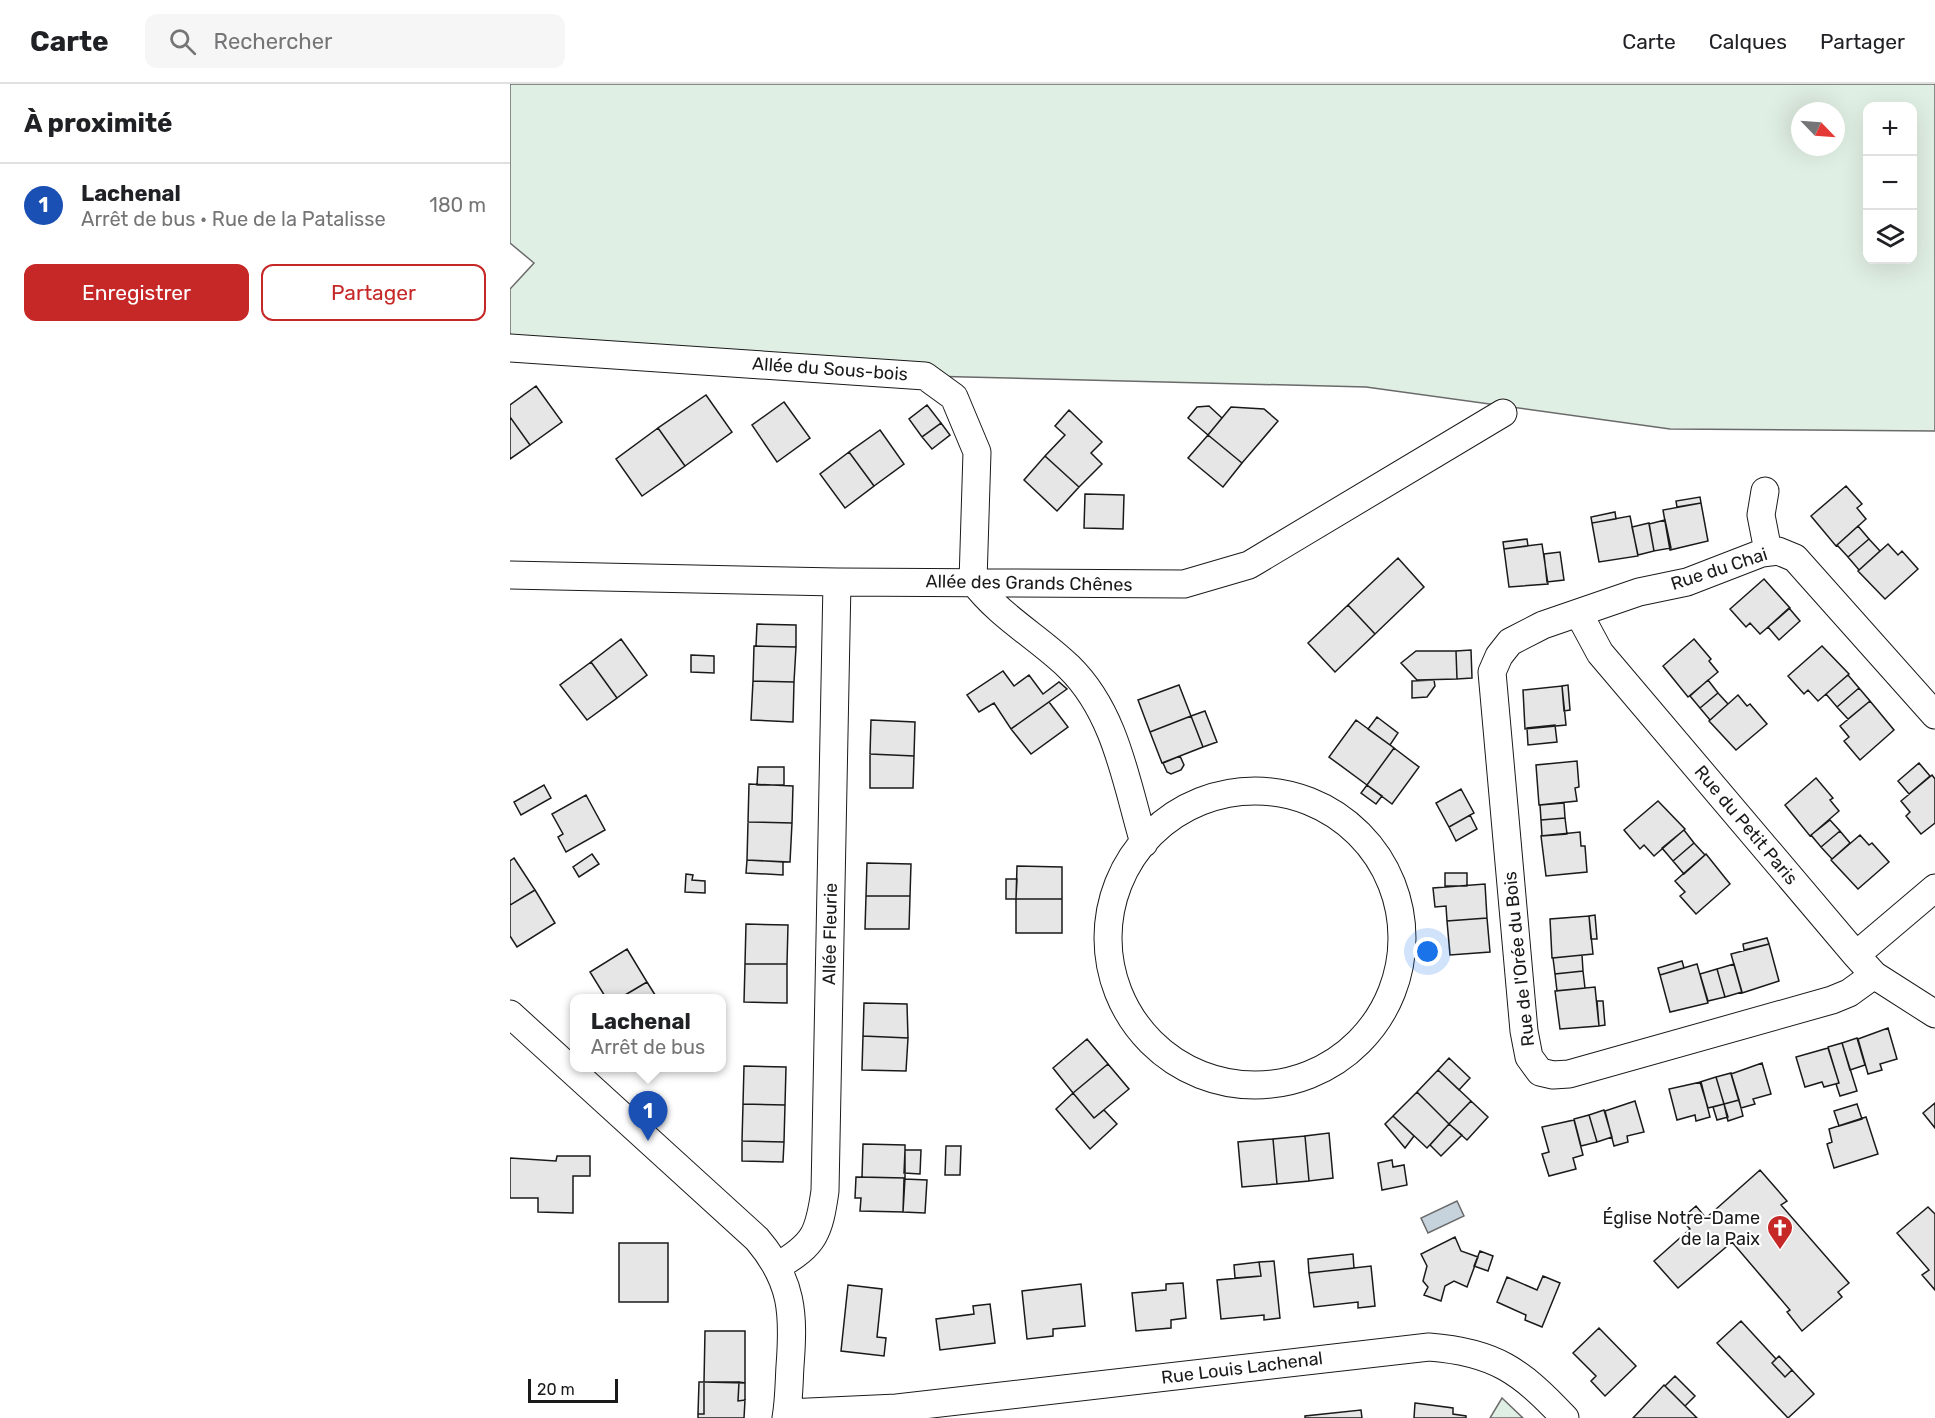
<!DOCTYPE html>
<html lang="fr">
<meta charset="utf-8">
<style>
:root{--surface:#fff;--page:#f6f6f6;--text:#202124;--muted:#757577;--line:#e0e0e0;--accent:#c62828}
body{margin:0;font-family:Rubik,sans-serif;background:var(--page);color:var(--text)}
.controls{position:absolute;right:18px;top:18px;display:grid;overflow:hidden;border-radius:12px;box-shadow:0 6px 24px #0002}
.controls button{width:54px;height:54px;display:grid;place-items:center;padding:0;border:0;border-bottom:2px solid var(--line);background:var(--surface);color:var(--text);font:30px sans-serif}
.compass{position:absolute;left:1281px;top:18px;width:54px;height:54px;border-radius:50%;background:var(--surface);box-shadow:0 6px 24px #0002;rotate:115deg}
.scale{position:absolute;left:18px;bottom:15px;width:90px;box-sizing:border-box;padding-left:6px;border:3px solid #1a1a1a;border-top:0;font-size:16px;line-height:21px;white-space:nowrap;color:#1a1a1a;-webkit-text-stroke:4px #fff;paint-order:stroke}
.you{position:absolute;left:918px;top:868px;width:21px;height:21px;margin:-15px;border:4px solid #fff;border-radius:50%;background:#1a73e8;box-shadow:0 0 0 9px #1a73e833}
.badge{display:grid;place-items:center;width:39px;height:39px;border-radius:50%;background:var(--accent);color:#fff;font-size:20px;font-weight:700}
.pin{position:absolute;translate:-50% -50px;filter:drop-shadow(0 2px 3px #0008)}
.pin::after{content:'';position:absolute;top:32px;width:21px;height:18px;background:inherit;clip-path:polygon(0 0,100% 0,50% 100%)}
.popup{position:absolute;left:60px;top:910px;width:156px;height:78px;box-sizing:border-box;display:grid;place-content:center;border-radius:12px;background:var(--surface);filter:drop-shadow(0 2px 4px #0005);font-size:20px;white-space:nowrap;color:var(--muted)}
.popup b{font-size:22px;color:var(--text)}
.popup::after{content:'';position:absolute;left:50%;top:100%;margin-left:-12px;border:12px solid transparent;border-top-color:var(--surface)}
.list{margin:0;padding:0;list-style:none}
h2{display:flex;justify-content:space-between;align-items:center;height:78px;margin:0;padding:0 24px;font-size:26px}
h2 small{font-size:20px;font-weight:400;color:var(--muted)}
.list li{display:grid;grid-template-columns:39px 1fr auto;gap:18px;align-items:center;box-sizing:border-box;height:84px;padding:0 24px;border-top:2px solid var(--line)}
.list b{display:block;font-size:22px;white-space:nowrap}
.list p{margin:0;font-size:20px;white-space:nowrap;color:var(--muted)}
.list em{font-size:20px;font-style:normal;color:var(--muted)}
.actions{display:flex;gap:12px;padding:18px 24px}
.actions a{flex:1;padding:14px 0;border:2px solid var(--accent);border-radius:12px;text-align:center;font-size:21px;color:var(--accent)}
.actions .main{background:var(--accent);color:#fff}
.icon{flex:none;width:33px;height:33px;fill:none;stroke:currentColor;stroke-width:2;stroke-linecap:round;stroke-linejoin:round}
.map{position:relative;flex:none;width:1425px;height:1334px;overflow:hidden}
header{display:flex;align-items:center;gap:36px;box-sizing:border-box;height:84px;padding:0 30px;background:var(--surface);border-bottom:2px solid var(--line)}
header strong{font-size:28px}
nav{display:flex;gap:33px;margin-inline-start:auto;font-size:21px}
.search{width:420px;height:54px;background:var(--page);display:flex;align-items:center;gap:15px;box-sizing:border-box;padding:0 21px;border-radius:12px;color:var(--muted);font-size:22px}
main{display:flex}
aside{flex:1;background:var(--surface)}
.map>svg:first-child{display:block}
.green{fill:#e0efe3;stroke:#6a6a6a;stroke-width:1.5;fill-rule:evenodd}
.water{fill:#c6d2dc;stroke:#6a6a6a;stroke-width:1.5}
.building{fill:#e6e6e6;stroke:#1a1a1a;stroke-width:1.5}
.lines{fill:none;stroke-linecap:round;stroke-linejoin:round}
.street-casing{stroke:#1a1a1a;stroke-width:29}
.street{stroke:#fff;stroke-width:27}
.labels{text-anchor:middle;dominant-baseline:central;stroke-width:4.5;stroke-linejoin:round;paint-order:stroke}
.street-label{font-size:18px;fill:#1a1a1a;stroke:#fff}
.poi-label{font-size:18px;fill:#1a1a1a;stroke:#fff;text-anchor:end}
</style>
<header>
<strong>Carte</strong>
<div class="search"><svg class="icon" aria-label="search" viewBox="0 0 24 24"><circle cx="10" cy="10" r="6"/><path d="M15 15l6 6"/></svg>Rechercher</div>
<nav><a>Carte</a><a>Calques</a><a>Partager</a></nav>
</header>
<main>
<aside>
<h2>À proximité<small></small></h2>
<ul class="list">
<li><span class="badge" style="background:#1a4fb4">1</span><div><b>Lachenal</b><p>Arrêt de bus · Rue de la Patalisse</p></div><em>180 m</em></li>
</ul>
<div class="actions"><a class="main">Enregistrer</a><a>Partager</a></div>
</aside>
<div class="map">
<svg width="1425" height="1334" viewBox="0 0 1425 1334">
<rect width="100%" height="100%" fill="#fff"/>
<path class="green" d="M 0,0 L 1425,0 L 1425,347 L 1160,345 L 856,303 L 415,292 L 0,264 L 0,205 L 24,179 L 0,159 ZM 1358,22 L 1402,22 L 1402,176 L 1358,176 ZM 1290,27 L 1326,27 L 1326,63 L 1290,63 Z
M 992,1314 L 1013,1334 L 980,1334 Z"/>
<path class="water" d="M 947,1117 L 954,1132 L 918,1149 L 911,1134 Z"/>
<path class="building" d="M 26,302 L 52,338 L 20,361 L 0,333 L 0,321 Z
M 196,311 L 222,348 L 175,382 L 148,344 Z
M 274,318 L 300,354 L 267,378 L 242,341 Z
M 417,321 L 431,339 L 412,353 L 399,335 Z
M 699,322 L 712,334 L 698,351 L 678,334 L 687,323 Z
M 721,323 L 754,325 L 768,337 L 732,379 L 698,351 Z
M 559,326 L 592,358 L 581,369 L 592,380 L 569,403 L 535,372 L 555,351 L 545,342 Z
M 0,333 L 20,361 L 0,375 Z
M 431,339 L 440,351 L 422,365 L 412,353 Z
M 148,344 L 175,382 L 132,412 L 106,375 Z
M 370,346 L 394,380 L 364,402 L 339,368 Z
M 698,351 L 732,379 L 713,403 L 678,374 Z
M 339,368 L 364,402 L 335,424 L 310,390 Z
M 535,372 L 569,403 L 547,427 L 514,396 Z
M 1336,402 L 1352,420 L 1347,424 L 1356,435 L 1326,462 L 1301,432 Z
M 575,410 L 614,411 L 613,445 L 574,444 Z
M 1190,413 L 1191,419 L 1167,423 L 1166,417 Z
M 1191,419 L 1198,457 L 1160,466 L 1153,426 Z
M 1105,428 L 1106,435 L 1082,439 L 1081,433 Z
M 1120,432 L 1128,472 L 1089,478 L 1082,439 Z
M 1155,436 L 1161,464 L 1144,467 L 1139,440 Z
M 1139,439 L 1144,467 L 1128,471 L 1122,443 Z
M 1348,442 L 1359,455 L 1338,473 L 1327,461 Z
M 1017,455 L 1018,462 L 994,465 L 993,458 Z
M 1359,455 L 1370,467 L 1349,486 L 1338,473 Z
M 1032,460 L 1038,500 L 999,503 L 994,465 Z
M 1378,460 L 1388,471 L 1392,467 L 1408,485 L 1375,515 L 1348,487 Z
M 1050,468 L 1054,496 L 1037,498 L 1034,470 Z
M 888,474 L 914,503 L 865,550 L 838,521 Z
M 1254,495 L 1280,524 L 1250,550 L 1240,539 L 1236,543 L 1220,525 Z
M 838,521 L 865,550 L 825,588 L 798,559 Z
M 1279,524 L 1290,537 L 1269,556 L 1258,543 Z
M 247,540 L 286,541 L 286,563 L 246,562 Z
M 111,555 L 137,591 L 107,614 L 81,578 Z
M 1184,555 L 1201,575 L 1199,577 L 1208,588 L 1178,613 L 1153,582 Z
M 244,562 L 286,563 L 284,598 L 243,597 Z
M 1312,562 L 1339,590 L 1308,617 L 1298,606 L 1294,610 L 1278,592 Z
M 961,566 L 962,594 L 947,595 L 946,567 Z
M 906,567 L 946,567 L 947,595 L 907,596 L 891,579 Z
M 181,571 L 204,572 L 204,589 L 181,588 Z
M 81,578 L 107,614 L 77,636 L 50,601 Z
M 493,587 L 504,602 L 519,591 L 533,610 L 549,598 L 557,605 L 501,645 L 484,619 L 469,628 L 457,611 Z
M 1338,591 L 1349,604 L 1327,623 L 1316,610 Z
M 924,596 L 925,602 L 917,613 L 902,614 L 902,597 Z
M 1198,596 L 1208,609 L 1190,624 L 1180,612 Z
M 243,597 L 284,598 L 283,638 L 241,636 Z
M 669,601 L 681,632 L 640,648 L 628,616 Z
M 1058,601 L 1060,626 L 1054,627 L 1052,602 Z
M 1052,602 L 1056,641 L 1015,645 L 1013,606 Z
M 1349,604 L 1360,617 L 1338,635 L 1327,623 Z
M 1208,609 L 1218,620 L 1200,636 L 1190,624 Z
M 1228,611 L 1237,622 L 1240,620 L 1257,640 L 1226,666 L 1199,637 Z
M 1360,617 L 1384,646 L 1350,676 L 1334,657 L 1339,653 L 1330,642 Z
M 539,618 L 558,643 L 521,670 L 501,645 Z
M 695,627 L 707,658 L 693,663 L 681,632 Z
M 681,632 L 693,663 L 652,679 L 640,648 Z
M 867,633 L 888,649 L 880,661 L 858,645 Z
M 361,636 L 405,638 L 404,672 L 360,670 Z
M 846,636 L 884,664 L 857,701 L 819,673 Z
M 1045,641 L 1047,658 L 1018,661 L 1017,644 Z
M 884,664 L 909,683 L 882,720 L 857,701 Z
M 360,670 L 404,672 L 403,704 L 360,704 Z
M 670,672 L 674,681 L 671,686 L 661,690 L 657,688 L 653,679 Z
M 1067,677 L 1069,703 L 1065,704 L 1067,717 L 1029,721 L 1026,681 Z
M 1409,679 L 1420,692 L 1399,710 L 1388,697 Z
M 248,683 L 274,683 L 274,701 L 247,701 Z
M 1422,691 L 1425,695 L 1425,739 L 1411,750 L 1396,732 L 1400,728 L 1391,717 Z
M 1306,694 L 1323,714 L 1320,716 L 1329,727 L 1300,752 L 1275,721 Z
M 239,700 L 283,702 L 282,739 L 238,738 Z
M 34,701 L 41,714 L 11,731 L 4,718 Z
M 857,701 L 872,712 L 866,720 L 851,709 Z
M 951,705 L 964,729 L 939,743 L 926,719 Z
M 76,711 L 95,746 L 56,768 L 48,753 L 53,750 L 42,730 Z
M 1148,717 L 1175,745 L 1144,772 L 1134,761 L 1130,765 L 1114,746 Z
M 1054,719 L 1055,734 L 1031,736 L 1030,721 Z
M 960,731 L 967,745 L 946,757 L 939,743 Z
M 1055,734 L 1057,750 L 1032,752 L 1031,736 Z
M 1320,736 L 1330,747 L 1311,763 L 1301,751 Z
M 238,738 L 282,739 L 280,778 L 237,776 Z
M 1174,746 L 1184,759 L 1163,777 L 1152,764 Z
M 1330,747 L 1340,759 L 1322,775 L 1311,763 Z
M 1070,748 L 1071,762 L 1075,762 L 1077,788 L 1036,792 L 1031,752 Z
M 1350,751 L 1359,761 L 1362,759 L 1379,778 L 1348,805 L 1321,776 Z
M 1184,759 L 1195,771 L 1174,790 L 1163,777 Z
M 82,770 L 89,780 L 69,793 L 63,783 Z
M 1196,770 L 1220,800 L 1186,830 L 1170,812 L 1175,808 L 1165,797 Z
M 4,774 L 25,806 L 0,821 L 0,777 Z
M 237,776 L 273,778 L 273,791 L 236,789 Z
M 357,779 L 401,780 L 400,812 L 356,812 Z
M 507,782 L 552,783 L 552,815 L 506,815 Z
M 935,789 L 957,789 L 957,802 L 935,802 Z
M 176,790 L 183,791 L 182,796 L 195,797 L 195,809 L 175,808 Z
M 496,795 L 507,795 L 506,815 L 496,815 Z
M 975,800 L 977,834 L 937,837 L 936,822 L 925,823 L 923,804 Z
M 25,806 L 45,839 L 7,863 L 0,852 L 0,821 Z
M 356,812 L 400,812 L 399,845 L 355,845 Z
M 506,815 L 552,815 L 552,849 L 506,849 Z
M 1085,831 L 1087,855 L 1081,855 L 1079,832 Z
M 1079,832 L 1083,870 L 1042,874 L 1040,835 Z
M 977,834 L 980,868 L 940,871 L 937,837 Z
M 236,840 L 278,841 L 277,880 L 235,880 Z
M 1257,854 L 1259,860 L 1234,866 L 1233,860 Z
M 1259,860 L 1269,897 L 1232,909 L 1221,870 Z
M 117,865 L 137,898 L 110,914 L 96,914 L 80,888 Z
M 1072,871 L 1073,887 L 1045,890 L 1043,874 Z
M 1172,877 L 1174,884 L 1150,891 L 1148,884 Z
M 235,880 L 277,880 L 277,919 L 234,918 Z
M 1187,880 L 1198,919 L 1160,928 L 1150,891 Z
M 1224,880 L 1232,908 L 1215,913 L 1207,885 Z
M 1207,885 L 1215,913 L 1198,917 L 1190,890 Z
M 1073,887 L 1075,904 L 1047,907 L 1045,890 Z
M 137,898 L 147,914 L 110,914 Z
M 1085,903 L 1089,942 L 1050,945 L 1045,907 Z
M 1087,917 L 1093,917 L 1095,941 L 1089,942 Z
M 354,919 L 397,920 L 398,954 L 353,952 Z
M 1378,944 L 1387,975 L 1370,980 L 1372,986 L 1358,990 L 1348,955 Z
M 353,952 L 398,954 L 396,987 L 352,986 Z
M 1347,954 L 1355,981 L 1340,986 L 1332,959 Z
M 577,955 L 598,980 L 563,1009 L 543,984 Z
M 1332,959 L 1347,1007 L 1330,1012 L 1326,1000 L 1329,999 L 1318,963 Z
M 1318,964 L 1329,999 L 1314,1003 L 1312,998 L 1295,1003 L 1286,973 Z
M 939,974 L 960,994 L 949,1006 L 928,986 Z
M 1252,979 L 1261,1010 L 1243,1015 L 1245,1020 L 1231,1024 L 1221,990 Z
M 598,980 L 619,1005 L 584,1034 L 563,1009 Z
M 234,982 L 276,983 L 275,1021 L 233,1020 Z
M 928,986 L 961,1017 L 939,1040 L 907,1008 Z
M 1221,989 L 1229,1016 L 1214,1020 L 1206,993 Z
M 1206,993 L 1214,1020 L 1198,1024 L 1190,998 Z
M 1191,998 L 1200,1033 L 1186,1037 L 1185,1031 L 1167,1036 L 1159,1005 Z
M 907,1008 L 939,1040 L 917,1064 L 883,1032 Z
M 563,1009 L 584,1034 L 594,1026 L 607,1040 L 580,1065 L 546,1025 Z
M 1229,1016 L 1233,1032 L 1218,1037 L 1214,1020 Z
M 961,1017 L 978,1033 L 957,1056 L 939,1040 Z
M 1125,1017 L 1134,1048 L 1117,1052 L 1118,1058 L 1104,1062 L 1095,1027 Z
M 1425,1019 L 1425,1044 L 1413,1029 Z
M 233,1020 L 275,1021 L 274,1058 L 232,1057 Z
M 1214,1020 L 1218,1033 L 1207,1036 L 1203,1023 Z
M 1347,1020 L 1352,1035 L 1329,1042 L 1324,1027 Z
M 1094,1026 L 1102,1053 L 1087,1058 L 1079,1031 Z
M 1079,1031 L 1087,1058 L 1071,1062 L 1064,1035 Z
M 883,1032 L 904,1052 L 895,1064 L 875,1040 Z
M 1356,1033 L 1368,1070 L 1324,1084 L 1317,1060 L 1322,1058 L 1319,1045 Z
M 1064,1036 L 1073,1071 L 1063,1074 L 1066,1085 L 1039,1092 L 1032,1070 L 1039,1068 L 1032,1043 Z
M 939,1040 L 952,1051 L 931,1072 L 920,1061 Z
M 819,1049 L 823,1094 L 799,1097 L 795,1052 Z
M 795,1052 L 799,1097 L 767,1100 L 763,1055 Z
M 763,1055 L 767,1100 L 732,1103 L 728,1058 Z
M 232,1057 L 274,1058 L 273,1078 L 232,1077 Z
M 353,1060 L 395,1061 L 395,1094 L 352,1093 Z
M 436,1062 L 451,1062 L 450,1091 L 435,1091 Z
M 395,1066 L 411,1066 L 410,1090 L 394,1089 Z
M 47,1072 L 80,1072 L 80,1092 L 63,1092 L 63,1129 L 28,1128 L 28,1114 L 0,1114 L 0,1074 L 46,1077 Z
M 882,1076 L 883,1083 L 894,1081 L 897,1101 L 872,1106 L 868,1079 Z
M 1250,1086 L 1277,1117 L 1271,1121 L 1339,1199 L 1328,1208 L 1332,1213 L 1292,1247 L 1277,1228 L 1280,1226 L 1222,1158 L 1168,1204 L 1144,1177 L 1180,1145 L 1171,1135 L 1186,1122 L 1196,1134 Z
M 346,1093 L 395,1094 L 393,1128 L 350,1127 L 351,1114 L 345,1114 Z
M 394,1095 L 417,1096 L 415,1129 L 393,1128 Z
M 1418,1123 L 1425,1130 L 1425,1206 L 1412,1191 L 1419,1186 L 1387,1149 Z
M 945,1153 L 951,1167 L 968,1173 L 957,1203 L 944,1197 L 935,1202 L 931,1217 L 914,1211 L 918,1203 L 913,1197 L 917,1182 L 911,1170 Z
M 109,1159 L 158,1159 L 158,1218 L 109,1218 Z
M 970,1167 L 983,1172 L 978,1187 L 964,1182 Z
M 843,1170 L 844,1184 L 799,1189 L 798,1175 Z
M 764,1177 L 770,1234 L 754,1236 L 754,1231 L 711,1235 L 707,1196 L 751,1192 L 749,1178 Z
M 749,1178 L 751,1192 L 725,1194 L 724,1181 Z
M 861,1182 L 865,1222 L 848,1224 L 848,1218 L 804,1223 L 799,1189 Z
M 1033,1192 L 1050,1199 L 1032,1243 L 1015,1236 L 1016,1231 L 987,1218 L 997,1193 L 1027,1206 Z
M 673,1199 L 676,1234 L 661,1236 L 661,1244 L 626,1247 L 622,1209 L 656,1206 L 656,1200 Z
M 571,1200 L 575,1242 L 543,1245 L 543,1252 L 517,1255 L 512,1207 Z
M 338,1201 L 372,1205 L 367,1253 L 376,1254 L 374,1272 L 331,1267 Z
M 480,1220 L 485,1259 L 430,1266 L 426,1235 L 464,1230 L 463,1222 Z
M 1231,1237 L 1266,1275 L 1262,1279 L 1275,1293 L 1282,1286 L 1304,1310 L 1278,1334 L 1207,1259 Z
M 1089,1244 L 1126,1282 L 1095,1312 L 1081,1297 L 1086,1292 L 1063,1269 Z
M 195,1247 L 235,1247 L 235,1299 L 194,1298 Z
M 1269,1272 L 1282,1286 L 1275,1293 L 1262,1279 Z
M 1165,1292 L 1185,1312 L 1175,1322 L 1155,1302 Z
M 189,1298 L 194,1298 L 194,1330 L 188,1330 Z
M 194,1298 L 229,1298 L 228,1317 L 235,1316 L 234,1334 L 188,1334 L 188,1330 L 194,1330 Z
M 229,1298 L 235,1299 L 235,1316 L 228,1317 Z
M 1154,1301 L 1187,1334 L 1123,1334 Z
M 905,1319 L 943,1324 L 943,1330 L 956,1332 L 956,1334 L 904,1334 Z
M 851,1326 L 852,1334 L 795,1334 L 795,1332 Z"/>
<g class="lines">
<defs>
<path id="street" d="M 0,264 L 415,292 L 444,313 L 467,368 L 463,497 C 489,532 528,553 559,583 C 606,629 616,698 634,759
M 1255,407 L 1251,431 L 1258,467
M 0,491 L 327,498 L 674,500 L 739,481 L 993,329
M 1069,530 L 1090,569 L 1346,871 L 1364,891 L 1425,930
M598 854a147 147 0 1 1 294 0a147 147 0 1 1-294 0Z
M 1346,871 L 1425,804
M 1364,891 L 1339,909 L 1322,916 L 1059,990 L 1043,991 L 1030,988 L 1019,973 L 1014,947 L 982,588 L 989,572 L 1000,558 L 1033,541 L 1129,508 L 1177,498 L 1252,469 L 1268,467 L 1285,474 L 1425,631
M 0,930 L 247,1155 C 283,1197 284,1230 280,1282 C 279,1299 279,1317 276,1334
M 268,1182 C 305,1160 309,1149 315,1107 L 327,498
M 387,1324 L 919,1263 C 985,1268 1011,1287 1055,1334
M 277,1329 L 387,1324 L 387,1334"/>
</defs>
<use href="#street" class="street-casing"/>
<use href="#street" class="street"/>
</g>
<defs>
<symbol id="church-pin" viewBox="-11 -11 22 30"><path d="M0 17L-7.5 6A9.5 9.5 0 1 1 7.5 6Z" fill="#c62828" stroke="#fff"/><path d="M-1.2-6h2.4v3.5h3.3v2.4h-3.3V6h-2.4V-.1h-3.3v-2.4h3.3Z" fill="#fff"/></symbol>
</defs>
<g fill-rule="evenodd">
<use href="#church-pin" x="1255" y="1129" width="30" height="40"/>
</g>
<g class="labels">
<g class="street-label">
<text transform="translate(320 285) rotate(4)">Allée du Sous-bois</text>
<text transform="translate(1209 485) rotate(-18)">Rue du Chai</text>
<text transform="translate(519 499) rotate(1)">Allée des Grands Chênes</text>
<text transform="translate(1236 741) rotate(50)">Rue du Petit Paris</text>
<text transform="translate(320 850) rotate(-89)">Allée Fleurie</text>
<text transform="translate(1009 875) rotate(-96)">Rue de l'Orée du Bois</text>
<text transform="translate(732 1284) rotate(-7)">Rue Louis Lachenal</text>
</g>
<g class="poi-label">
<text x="1250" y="1134">Église Notre-Dame<tspan x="1250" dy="21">de la Paix</tspan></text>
</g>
</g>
</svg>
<div class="controls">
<button>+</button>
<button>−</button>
<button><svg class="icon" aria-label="layers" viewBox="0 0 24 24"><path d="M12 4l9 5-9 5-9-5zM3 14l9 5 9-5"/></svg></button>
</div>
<svg class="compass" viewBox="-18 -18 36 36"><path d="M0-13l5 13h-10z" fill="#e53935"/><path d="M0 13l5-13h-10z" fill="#757577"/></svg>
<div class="scale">20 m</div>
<div class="you"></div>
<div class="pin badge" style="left:138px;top:1057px;background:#1a4fb4">1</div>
<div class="popup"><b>Lachenal</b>Arrêt de bus</div>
</div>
</main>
